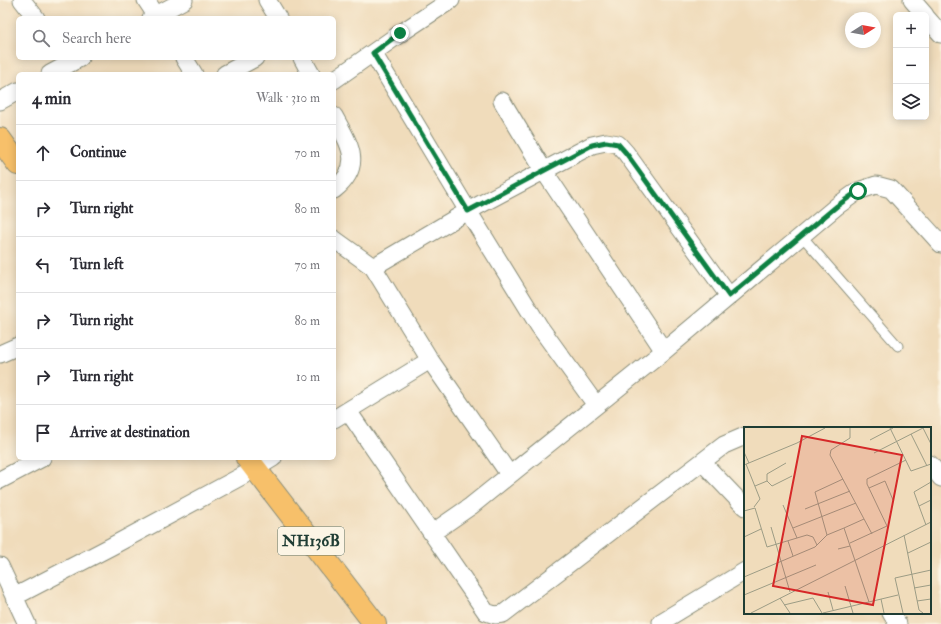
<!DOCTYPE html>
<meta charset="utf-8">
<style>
:root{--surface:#fff;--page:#f7f7f7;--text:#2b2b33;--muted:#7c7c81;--line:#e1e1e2}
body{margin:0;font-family:"IM FELL Double Pica",serif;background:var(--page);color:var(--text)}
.controls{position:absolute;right:12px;top:12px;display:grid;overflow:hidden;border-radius:6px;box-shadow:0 2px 10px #0003}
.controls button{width:36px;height:36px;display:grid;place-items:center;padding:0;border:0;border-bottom:1px solid var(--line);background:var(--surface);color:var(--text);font:20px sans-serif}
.compass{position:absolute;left:845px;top:12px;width:36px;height:36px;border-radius:50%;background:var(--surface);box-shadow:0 2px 10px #0003;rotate:79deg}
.stop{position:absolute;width:12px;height:12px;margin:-9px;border:3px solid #0b8043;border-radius:50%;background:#fff}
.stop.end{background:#0b8043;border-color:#fff;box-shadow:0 1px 4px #0008}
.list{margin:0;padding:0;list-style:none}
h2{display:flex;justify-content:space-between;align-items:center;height:52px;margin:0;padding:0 16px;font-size:17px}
h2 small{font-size:13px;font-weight:400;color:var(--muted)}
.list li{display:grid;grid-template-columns:26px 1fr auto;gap:12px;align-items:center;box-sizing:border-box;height:56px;padding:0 16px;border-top:1px solid var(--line)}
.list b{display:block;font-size:15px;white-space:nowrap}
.list em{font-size:13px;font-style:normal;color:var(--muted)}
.icon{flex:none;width:22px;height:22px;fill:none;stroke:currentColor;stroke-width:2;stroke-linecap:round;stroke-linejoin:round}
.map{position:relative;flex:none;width:941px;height:624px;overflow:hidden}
.search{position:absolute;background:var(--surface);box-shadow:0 2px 10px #0003;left:16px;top:16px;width:320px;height:44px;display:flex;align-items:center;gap:10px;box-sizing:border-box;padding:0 14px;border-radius:6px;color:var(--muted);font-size:15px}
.panel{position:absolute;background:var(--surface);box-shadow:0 2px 10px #0003;left:16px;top:72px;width:320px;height:388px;border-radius:6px}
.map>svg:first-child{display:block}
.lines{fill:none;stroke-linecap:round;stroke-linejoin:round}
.lane-casing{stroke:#888c78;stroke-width:11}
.street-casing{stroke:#888c78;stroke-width:19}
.highway-casing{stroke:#888c78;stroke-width:24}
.lane{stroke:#fff;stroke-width:9}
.street{stroke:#fff;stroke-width:17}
.highway{stroke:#f7c06b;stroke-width:22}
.route{stroke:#0b8043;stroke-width:5}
.labels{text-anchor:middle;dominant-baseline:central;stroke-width:3;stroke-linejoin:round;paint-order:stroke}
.shield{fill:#fcf5e5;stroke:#617469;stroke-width:1}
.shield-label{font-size:16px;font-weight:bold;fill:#1f3d34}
.inset-road{fill:none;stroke:#9c9c85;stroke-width:1}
.view{fill:#d62828;fill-opacity:0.15;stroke:#d62828;stroke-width:2}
.inset-edge{fill:none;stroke:#1f3d34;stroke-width:2}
</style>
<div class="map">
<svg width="941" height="624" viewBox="0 0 941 624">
<rect width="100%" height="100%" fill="#fcf5e5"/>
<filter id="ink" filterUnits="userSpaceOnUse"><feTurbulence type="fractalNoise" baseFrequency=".025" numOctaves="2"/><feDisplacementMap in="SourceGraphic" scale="8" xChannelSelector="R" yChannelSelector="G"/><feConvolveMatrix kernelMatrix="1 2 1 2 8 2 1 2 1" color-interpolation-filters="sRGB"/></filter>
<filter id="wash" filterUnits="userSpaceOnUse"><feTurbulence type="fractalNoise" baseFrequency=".012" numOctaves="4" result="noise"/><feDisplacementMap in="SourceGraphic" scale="16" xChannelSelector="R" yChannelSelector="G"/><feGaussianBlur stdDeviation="0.9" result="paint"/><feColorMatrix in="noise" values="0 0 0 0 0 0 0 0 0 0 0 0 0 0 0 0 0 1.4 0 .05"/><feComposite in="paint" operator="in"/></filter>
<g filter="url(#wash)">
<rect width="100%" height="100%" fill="#f0dcbb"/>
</g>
<g filter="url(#ink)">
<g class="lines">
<defs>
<path id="lane" d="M 801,235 L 898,346"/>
<path id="street" d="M 22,0 L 36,18
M 146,0 L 158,18
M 267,0 L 278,18
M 912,0 L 925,15
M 926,17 L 941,34
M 151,18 L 184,0
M 373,53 L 468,211 L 539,326 L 596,405
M 184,58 L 194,74
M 302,58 L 311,74
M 50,74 L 80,58
M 225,74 L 255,58
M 334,80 L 401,33 L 451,0
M 0,101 L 18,91
M 502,101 L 544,171 L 664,351
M 334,116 C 349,144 365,165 334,190
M 334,239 L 373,267 L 468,211 L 592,145 L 606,142 L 618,144 L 626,153 L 729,296
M 373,267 L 430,360
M 0,354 L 18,346
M 348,411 L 486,612 L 495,615 L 503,614 L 724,445 L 745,436
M 334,419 L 430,360 L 509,474
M 702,462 L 745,507
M 930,464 L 941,478
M 0,480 L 42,458
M 432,533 L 471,506 L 664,351 L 837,206 L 858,191 L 876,185 L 891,189 L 941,244
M 0,566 L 27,624
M 14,597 L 112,546 L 255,469 L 273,458
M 891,613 L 898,624
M 661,622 L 745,571"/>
<path id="highway" d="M 0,139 L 18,164
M 247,458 L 375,624"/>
</defs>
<use href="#lane" class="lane-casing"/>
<use href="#street" class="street-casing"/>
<use href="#highway" class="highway-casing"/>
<use href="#lane" class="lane"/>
<use href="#street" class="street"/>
<use href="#highway" class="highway"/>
</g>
</g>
<g class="lines" filter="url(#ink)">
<path class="route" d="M 400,33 L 373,53 L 468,211 L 592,145 L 606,142 L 618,144 L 626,153 L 729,296 L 837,206 L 858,191"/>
</g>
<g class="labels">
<rect class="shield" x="278" y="527" width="66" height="28" rx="3"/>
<g class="shield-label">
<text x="311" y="541">NH136B</text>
</g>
</g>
<g transform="translate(744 427)">
<rect width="187" height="187" fill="#f0dcbb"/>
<path class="inset-road" d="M 106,1 L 106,11 L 87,23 L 86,28 L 128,107M 146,1 L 167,44 L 187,37M 179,1 L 187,17M 167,7 L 183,39M 126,13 L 149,1M 0,25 L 5,36M 130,26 L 179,1M 2,37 L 16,72 L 10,80M 0,38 L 53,16 L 81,1M 23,54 L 23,47 L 42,36M 11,59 L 23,54 L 28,59 L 48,49M 125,61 L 141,54 L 149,73M 39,78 L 53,111M 175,79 L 170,65 L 187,55M 61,82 L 106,64M 0,84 L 11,81 L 23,120 L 63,108 L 69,110 L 73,118M 120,92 L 100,101 L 125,175M 182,98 L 175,79 L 187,73M 27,100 L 46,165M 49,101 L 112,76M 83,108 L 100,101M 160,108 L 175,183 L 179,186M 0,110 L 17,102M 44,114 L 49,129M 106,116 L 143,99 L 123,57 L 123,52 L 162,33M 94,122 L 106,119M 164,126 L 187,115M 0,150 L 71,120 L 83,108 L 71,65 L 99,52M 101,159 L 109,186M 170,161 L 187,158M 84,165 L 89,183M 0,168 L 72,138M 36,171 L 46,186M 137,172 L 140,186M 173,174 L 187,172M 40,178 L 69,171 L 78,186M 7,186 L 187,95M 79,186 L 154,168M 159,186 L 151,151 L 187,143"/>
<path class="view" d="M 58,9 L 158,28 L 129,178 L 29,159 Z"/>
<rect width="187" height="187" class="inset-edge"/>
</g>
</svg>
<div class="controls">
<button>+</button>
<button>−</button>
<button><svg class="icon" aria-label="layers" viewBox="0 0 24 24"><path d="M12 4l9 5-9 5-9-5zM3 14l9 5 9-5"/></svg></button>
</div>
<svg class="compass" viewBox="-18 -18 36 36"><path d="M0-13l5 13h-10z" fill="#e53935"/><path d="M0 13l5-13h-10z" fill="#7c7c81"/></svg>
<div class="stop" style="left:858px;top:191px"></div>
<div class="stop end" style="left:400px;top:33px"></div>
<div class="search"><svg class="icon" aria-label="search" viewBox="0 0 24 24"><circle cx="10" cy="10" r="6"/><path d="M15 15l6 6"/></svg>Search here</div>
<section class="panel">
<h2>4 min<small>Walk · 310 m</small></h2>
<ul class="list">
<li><svg class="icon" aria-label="ahead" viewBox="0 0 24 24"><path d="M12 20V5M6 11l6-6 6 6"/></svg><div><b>Continue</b></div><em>70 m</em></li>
<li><svg class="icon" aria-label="right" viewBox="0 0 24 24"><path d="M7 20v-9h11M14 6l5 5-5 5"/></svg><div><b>Turn right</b></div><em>80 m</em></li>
<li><svg class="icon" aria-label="left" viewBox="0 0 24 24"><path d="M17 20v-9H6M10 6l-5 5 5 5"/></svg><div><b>Turn left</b></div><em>70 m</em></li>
<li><svg class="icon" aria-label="right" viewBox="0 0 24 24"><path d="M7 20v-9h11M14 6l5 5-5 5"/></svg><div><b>Turn right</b></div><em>80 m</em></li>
<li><svg class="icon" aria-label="right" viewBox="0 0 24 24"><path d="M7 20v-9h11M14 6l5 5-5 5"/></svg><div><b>Turn right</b></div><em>10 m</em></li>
<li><svg class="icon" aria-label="arrive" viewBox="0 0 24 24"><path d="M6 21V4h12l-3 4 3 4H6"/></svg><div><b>Arrive at destination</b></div></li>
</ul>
</section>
</div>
